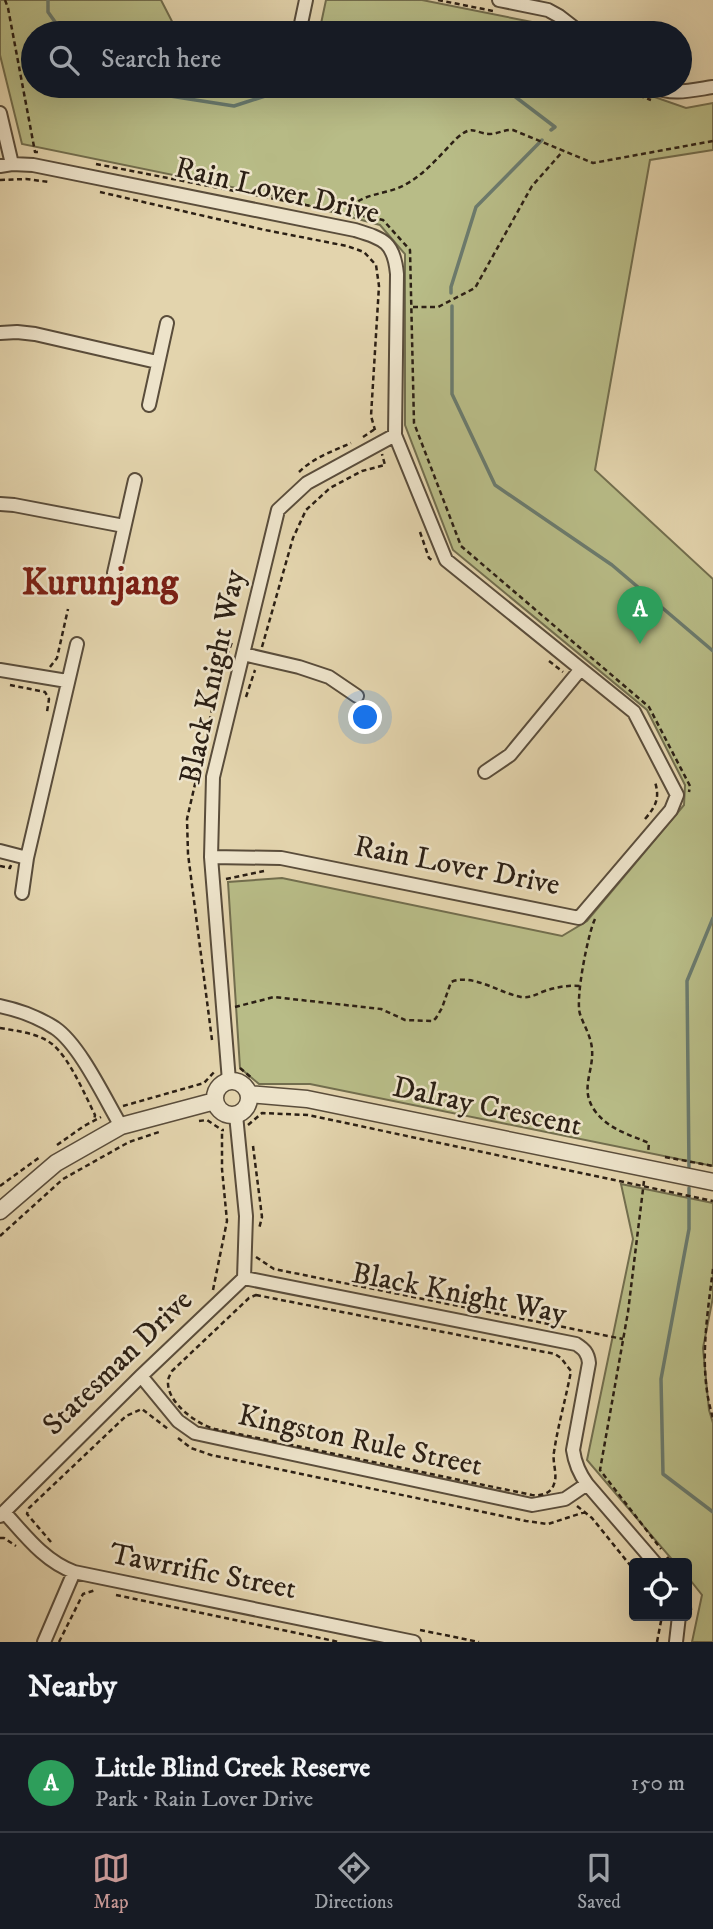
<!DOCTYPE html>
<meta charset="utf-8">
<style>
:root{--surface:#171b24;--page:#20242c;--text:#f1f3f6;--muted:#9ea1a6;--line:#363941;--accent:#c59692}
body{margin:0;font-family:"IM FELL DW Pica",serif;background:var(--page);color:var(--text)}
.controls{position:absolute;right:21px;bottom:21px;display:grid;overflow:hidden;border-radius:7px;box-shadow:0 7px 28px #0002}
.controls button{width:63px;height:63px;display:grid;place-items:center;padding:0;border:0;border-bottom:2px solid var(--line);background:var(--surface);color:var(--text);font:35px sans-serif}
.you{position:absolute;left:366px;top:718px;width:24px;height:24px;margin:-18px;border:5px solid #fff;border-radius:50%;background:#1a73e8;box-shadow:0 0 0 10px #1a73e833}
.badge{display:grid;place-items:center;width:46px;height:46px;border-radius:50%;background:var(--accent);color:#fff;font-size:23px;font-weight:700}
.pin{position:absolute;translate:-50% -58px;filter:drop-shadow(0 2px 4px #0008)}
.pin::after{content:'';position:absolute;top:37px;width:24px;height:21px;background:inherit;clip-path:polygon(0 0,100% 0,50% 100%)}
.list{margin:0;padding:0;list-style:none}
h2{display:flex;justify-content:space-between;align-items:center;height:91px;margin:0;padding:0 28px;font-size:30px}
h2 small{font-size:23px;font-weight:400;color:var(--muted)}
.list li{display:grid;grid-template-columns:46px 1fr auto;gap:21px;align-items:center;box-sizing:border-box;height:98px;padding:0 28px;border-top:2px solid var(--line)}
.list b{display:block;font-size:26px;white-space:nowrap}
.list p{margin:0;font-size:23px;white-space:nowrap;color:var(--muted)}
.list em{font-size:23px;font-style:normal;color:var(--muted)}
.icon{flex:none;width:38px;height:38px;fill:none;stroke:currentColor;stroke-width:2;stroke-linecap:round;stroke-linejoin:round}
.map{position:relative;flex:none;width:713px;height:1642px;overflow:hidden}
.search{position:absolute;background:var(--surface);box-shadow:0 7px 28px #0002;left:21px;right:21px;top:21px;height:77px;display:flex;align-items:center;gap:18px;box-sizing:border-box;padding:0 24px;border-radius:38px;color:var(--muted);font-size:26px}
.sheet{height:189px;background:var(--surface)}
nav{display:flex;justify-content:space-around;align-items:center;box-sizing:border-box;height:98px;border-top:2px solid var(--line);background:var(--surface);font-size:19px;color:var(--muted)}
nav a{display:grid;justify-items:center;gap:4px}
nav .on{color:var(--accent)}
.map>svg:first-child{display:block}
.green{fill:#b8bc87;stroke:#726e4e;stroke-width:2}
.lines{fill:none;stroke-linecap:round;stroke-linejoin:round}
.stream{stroke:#6b7b6e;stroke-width:3.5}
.minor-casing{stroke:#5a4d3b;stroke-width:16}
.tertiary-casing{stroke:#5a4d3b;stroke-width:19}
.path{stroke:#2c2015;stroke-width:2.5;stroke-dasharray:5 3.5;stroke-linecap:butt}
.minor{stroke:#ede3ca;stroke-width:12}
.tertiary{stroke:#ede3ca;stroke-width:16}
.labels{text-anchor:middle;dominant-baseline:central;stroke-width:5;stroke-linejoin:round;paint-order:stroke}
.street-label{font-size:30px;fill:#2c2015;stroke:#ede3ca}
.district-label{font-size:37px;font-weight:bold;fill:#7a1f14;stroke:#ede3ca}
</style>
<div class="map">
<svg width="713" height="1642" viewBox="0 0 713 1642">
<rect width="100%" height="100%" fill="#e3d4ad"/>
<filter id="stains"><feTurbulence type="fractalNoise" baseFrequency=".00286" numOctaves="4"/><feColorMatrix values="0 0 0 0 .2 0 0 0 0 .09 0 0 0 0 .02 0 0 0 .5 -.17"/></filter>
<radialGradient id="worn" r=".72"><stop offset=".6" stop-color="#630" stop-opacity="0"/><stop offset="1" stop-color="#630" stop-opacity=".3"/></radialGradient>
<path class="green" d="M 0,0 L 161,0 L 178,33 L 33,33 L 33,86 L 623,86 L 686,108 L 713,103 L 713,150 L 650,160 L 595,470 L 713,579 L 713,1166 L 310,1084 L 259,1084 L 240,1068 L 228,882 L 282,878 L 562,936 L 587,921 L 684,805 L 685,785 L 647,710 L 453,550 L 405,425 L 405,254 L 380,225 L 266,194 L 22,144 L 0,55 Z
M 326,0 L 422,0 L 547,25 L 557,33 L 319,33 Z
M 621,1184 L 713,1203 L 713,1297 L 703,1348 L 709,1410 L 713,1423 L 713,1642 L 692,1642 L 702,1595 L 687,1576 L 687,1563 L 675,1563 L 587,1460 L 633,1239 Z"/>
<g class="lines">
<path class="stream" d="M 48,0 L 48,12 L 63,33
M 106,86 L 234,106 L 296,86
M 501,86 L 555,127 L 551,130
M 451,293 L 451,287 L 476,207 L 542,140
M 452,306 L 452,394 L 495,485 L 612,565 L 713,651
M 689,1167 L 687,981 L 713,918
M 689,1188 L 689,1229 L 661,1379 L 663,1474 L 713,1512"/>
<defs>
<path id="minor" d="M 499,0 L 548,10 L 559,16 L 581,33
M 299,33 L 306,0
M 653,86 C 671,96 693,90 713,87
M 0,113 L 12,164
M 0,166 L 12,164 L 33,165 L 355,230 C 384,239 394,242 397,274 L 395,435 L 446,560 L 634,712 L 677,795 L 671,810 L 579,918 L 281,858 L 211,857
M 0,333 L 17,332 L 35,334 L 157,362
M 149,405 L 167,323
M 0,504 L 14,505 L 124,526
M 114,573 L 135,480
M 243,654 L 299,667 L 329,677 L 357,696
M 0,670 L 67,681
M 485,772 L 510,755 L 580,670
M 0,851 L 27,858
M 22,893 L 27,858 L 77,644
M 0,1006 C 19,1010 38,1017 55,1028 C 80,1045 105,1099 121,1126
M 229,1081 L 211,857 L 213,777 L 278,510 L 307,483 L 395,435
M 236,1115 L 246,1216 L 244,1278 L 576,1344 C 584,1349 588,1353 589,1363 L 573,1450 C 575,1464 579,1473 587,1484 L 655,1563
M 141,1376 L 178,1421 L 195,1433 L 532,1505 L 565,1499 L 587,1484
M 4,1512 C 25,1535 44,1561 74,1572 L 414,1642
M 0,1516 L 141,1376 L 244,1278
M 44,1642 L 74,1572
M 676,1642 L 679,1616"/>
<path id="tertiary" d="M215 1098a17 17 0 1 1 34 0a17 17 0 1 1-34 0Z
M 249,1094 L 307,1099 L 713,1182
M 0,1211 L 56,1163 L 121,1126 L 215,1101"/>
</defs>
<use href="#minor" class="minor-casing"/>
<use href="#tertiary" class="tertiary-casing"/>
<path class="path" d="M 5,0 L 8,8 L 35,152 L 38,152
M 438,0 L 493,11
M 625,86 L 643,97 L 651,100
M 96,164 L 383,220 L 410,250 L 414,423 L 461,546 L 649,707 L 690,786 L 689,792
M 0,180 L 26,179 L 49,182
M 100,192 L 265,230 L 347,246 L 364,252 L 376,265 L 379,286 L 371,416 L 375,430
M 346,213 C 362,190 386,197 408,183 C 427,172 442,153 457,138 C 473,124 473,133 490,134 C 498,134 505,129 513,130 L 593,163 L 713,141
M 413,307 L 438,307 L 475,288 L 532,186 L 564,150
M 363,437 L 375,429
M 299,472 C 313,458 333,451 351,443
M 420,532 L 429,558 L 433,561
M 262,647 L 293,538 L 306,510 L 330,488 L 362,471 L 385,465 L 382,454
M 549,661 L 563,672
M 50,667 L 57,658 L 68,609
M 10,685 L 45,692 L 49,699 L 47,712
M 246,697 L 255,670
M 645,819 C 656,806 660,798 655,782
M 0,866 L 10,868 L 11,865
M 226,879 L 264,871
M 595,919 C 588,933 575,999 580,1014 C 584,1026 591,1036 592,1049 C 594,1072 579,1089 595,1111 C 608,1129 630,1135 649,1143 L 648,1153
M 235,1007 L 274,997 L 381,1009 L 405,1020 L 433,1021 L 436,1018 L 442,1008 L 451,982 C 473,973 499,993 521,997 C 530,998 535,995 542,992 C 555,987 568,985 581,986
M 0,1028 C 17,1031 38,1033 52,1044 C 69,1057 85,1095 95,1115 L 94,1120
M 212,1040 L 188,854 L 187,819 L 220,675 L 232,642
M 240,1068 L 253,1079
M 123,1106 L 204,1083 L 216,1070
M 199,1121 L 207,1120 L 222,1130 L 224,1130
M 248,1125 L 262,1113 L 308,1115 L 713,1201
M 57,1145 L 84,1126 L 101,1117
M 253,1146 L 262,1217 L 259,1229
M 665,1157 L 713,1166
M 644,1181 L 628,1312 L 600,1470 L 661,1549
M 0,1186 L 40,1157
M 0,1236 L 63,1179 L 129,1142 L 159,1132
M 256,1257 L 274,1269 L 623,1339
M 713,1269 C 707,1318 698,1370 713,1418
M 213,1290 L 227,1221 L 222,1169 L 222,1130
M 256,1295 L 555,1354 L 561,1358 L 571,1371 C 566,1398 558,1425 554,1452 C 552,1462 558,1475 554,1484 C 551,1494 541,1496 532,1495 L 215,1429 C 198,1425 167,1403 168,1382 C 168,1378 170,1375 172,1371 L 249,1298 Z
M 178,1438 L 191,1448 L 211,1455 L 526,1521 L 548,1524 L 585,1512
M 577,1506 L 592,1518 L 634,1570
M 0,1538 L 4,1538 L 16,1546
M 51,1542 L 27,1514 L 29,1508 L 126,1416 L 142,1409 L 168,1429
M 667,1557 L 672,1563
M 687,1590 L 690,1598 L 691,1610
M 116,1595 L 339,1642
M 420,1630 L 479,1642
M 59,1642 L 83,1594 L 96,1590
M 657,1642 L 662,1616"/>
<use href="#minor" class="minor"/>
<use href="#tertiary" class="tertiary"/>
</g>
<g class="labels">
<g class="street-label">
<text transform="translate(277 191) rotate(13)">Rain Lover Drive</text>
<text transform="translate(213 677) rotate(-78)">Black Knight Way</text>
<text transform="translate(457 866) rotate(11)">Rain Lover Drive</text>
<text transform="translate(487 1107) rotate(12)">Dalray Crescent</text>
<text transform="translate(459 1294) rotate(11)">Black Knight Way</text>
<text transform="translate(118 1363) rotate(-44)">Statesman Drive</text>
<text transform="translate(360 1441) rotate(12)">Kingston Rule Street</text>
<text transform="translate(203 1572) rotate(11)">Tawrrific Street</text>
</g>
<g class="district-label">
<text x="100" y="583">Kurunjang</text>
</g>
</g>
<rect width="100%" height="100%" filter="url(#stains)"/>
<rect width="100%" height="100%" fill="url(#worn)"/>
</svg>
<div class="controls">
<button><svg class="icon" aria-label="locate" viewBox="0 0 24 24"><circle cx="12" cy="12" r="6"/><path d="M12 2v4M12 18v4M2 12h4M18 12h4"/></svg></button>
</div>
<div class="you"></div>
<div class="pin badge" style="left:640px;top:644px;background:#2e9e5b">A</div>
<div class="search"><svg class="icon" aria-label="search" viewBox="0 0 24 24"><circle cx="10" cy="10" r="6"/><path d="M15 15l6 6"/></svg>Search here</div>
</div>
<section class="sheet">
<h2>Nearby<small></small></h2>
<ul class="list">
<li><span class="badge" style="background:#2e9e5b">A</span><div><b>Little Blind Creek Reserve</b><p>Park · Rain Lover Drive</p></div><em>150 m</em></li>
</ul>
</section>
<nav>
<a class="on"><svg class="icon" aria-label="map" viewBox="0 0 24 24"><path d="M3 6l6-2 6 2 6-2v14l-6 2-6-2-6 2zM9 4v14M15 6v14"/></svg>Map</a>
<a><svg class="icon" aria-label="directions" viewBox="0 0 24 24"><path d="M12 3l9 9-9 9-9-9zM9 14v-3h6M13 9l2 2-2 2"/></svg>Directions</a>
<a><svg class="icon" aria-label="saved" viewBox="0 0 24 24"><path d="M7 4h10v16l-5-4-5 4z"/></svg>Saved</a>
</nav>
